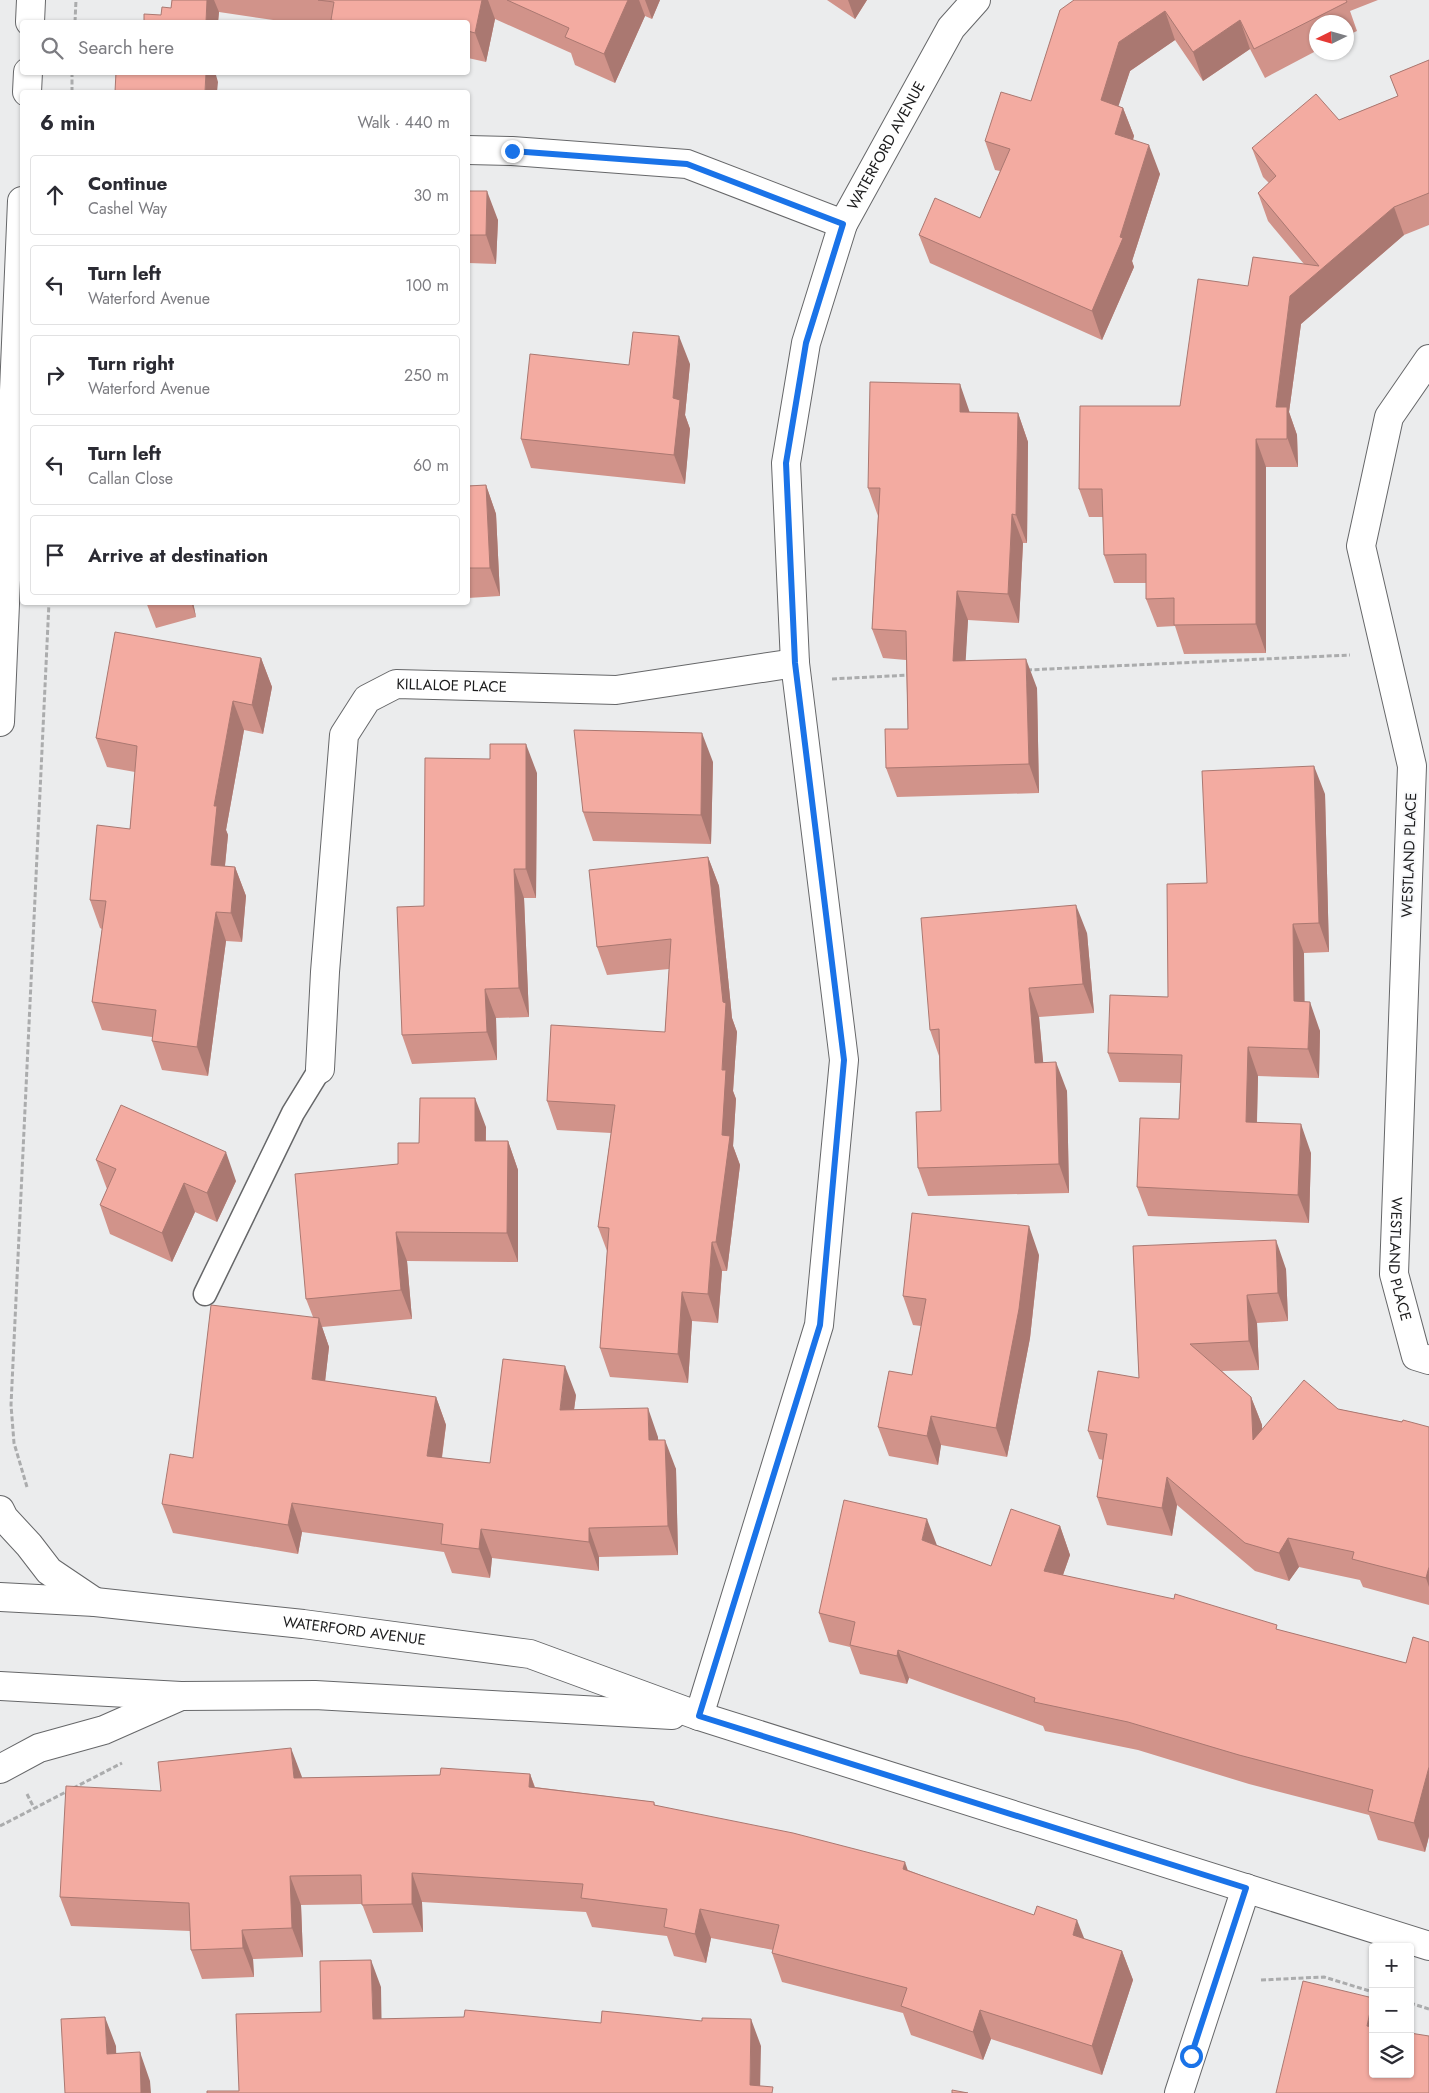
<!DOCTYPE html>
<meta charset="utf-8">
<style>
:root{--surface:#fff;--page:#f2f2f3;--text:#2b2b33;--muted:#7c7c81;--line:#e1e1e2}
body{margin:0;font-family:Jost,sans-serif;background:var(--page);color:var(--text)}
.controls{position:absolute;right:15px;bottom:15px;display:grid;overflow:hidden;border-radius:5px;box-shadow:0 1px 4px #0004}
.controls button{width:45px;height:45px;display:grid;place-items:center;padding:0;border:0;border-bottom:1px solid var(--line);background:var(--surface);color:var(--text);font:25px sans-serif}
.compass{position:absolute;left:1309px;top:15px;width:45px;height:45px;border-radius:50%;background:var(--surface);box-shadow:0 1px 4px #0004;rotate:265deg}
.stop{position:absolute;width:15px;height:15px;margin:-11px;border:4px solid #1a73e8;border-radius:50%;background:#fff}
.stop.end{background:#1a73e8;border-color:#fff;box-shadow:0 1px 5px #0008}
.list{margin:0;padding:0;list-style:none}
h2{display:flex;justify-content:space-between;align-items:center;height:65px;margin:0;padding:0 20px;font-size:21px}
h2 small{font-size:16px;font-weight:400;color:var(--muted)}
.list li{display:grid;grid-template-columns:32px 1fr auto;gap:15px;align-items:center;box-sizing:border-box;height:80px;margin:0 10px 10px;padding:0 10px;border:1px solid var(--line);border-radius:5px}
.list b{display:block;font-size:19px;white-space:nowrap}
.list p{margin:0;font-size:16px;white-space:nowrap;color:var(--muted)}
.list em{font-size:16px;font-style:normal;color:var(--muted)}
.icon{flex:none;width:28px;height:28px;fill:none;stroke:currentColor;stroke-width:2;stroke-linecap:round;stroke-linejoin:round}
.map{position:relative;flex:none;width:1429px;height:2093px;overflow:hidden}
.search{position:absolute;background:var(--surface);box-shadow:0 1px 4px #0004;left:20px;top:20px;width:450px;height:55px;display:flex;align-items:center;gap:12px;box-sizing:border-box;padding:0 18px;border-radius:5px;color:var(--muted);font-size:19px}
.panel{position:absolute;background:var(--surface);box-shadow:0 1px 4px #0004;left:20px;top:90px;width:450px;height:515px;border-radius:5px}
.map>svg:first-child{display:block}
.lines{fill:none;stroke-linecap:round;stroke-linejoin:round}
.lane-casing{stroke:#666769;stroke-width:25}
.street-casing{stroke:#666769;stroke-width:30}
.secondary-casing{stroke:#666769;stroke-width:30}
.primary-casing{stroke:#666769;stroke-width:30}
.path{stroke:#abacad;stroke-width:3;stroke-dasharray:5 2.5;stroke-linecap:butt}
.lane{stroke:#fff;stroke-width:22}
.street{stroke:#fff;stroke-width:28}
.secondary{stroke:#fff;stroke-width:28}
.primary{stroke:#fff;stroke-width:28}
.wall{fill:#d1938a}
.shaded-wall{fill:#aa7871}
.building{fill:#f3aba1;stroke:#aa7871}
.route{stroke:#1a73e8;stroke-width:6}
.labels{text-anchor:middle;dominant-baseline:central;stroke-width:4;stroke-linejoin:round;paint-order:stroke}
.street-label{font-size:15px;fill:#1c1c1d;stroke:#f8f9fb}
</style>
<div class="map">
<svg width="1429" height="2093" viewBox="0 0 1429 2093">
<rect width="100%" height="100%" fill="#ebeced"/>
<g class="lines">
<defs>
<path id="lane" d="M 205,1294 L 293,1113 L 320,1069"/>
<g id="street">
<path d="M 468,150 L 512,151 L 687,164 L 843,224"/>
<path id="s1" d="M 1429,359 L 1389,417 L 1361,546 L 1412,766 L 1394,1274 L 1416,1356 L 1429,1360"/>
<path id="s2" d="M 320,1069 L 325,972 L 344,735 L 367,699 L 396,684 L 616,690 L 795,663"/>
<path d="M 1179,2093 L 1246,1888"/>
</g>
<g id="secondary">
<path id="s3" d="M 0,1597 L 95,1602 L 160,1609 L 303,1624 L 530,1654 L 699,1716 L 1429,1946"/>
<path d="M 0,1686 L 181,1696 L 315,1695 L 672,1715"/>
<path id="s4" d="M 699,1716 L 819,1325 L 844,1060 L 795,663 L 786,463 L 806,343 L 843,224 L 951,28 L 976,0"/>
</g>
<path id="primary" d="M 30,22 L 31,0
M 27,92 L 28,72
M 0,722 L 22,201
M 0,1510 L 4,1518 L 29,1545 L 49,1571 L 95,1602
M 0,1769 L 39,1748 L 104,1730 L 181,1696"/>
</defs>
<use href="#lane" class="lane-casing"/>
<use href="#street" class="street-casing"/>
<use href="#secondary" class="secondary-casing"/>
<use href="#primary" class="primary-casing"/>
<path class="path" d="M 75,22 L 76,0
M 72,92 L 72,72
M 1027,670 L 1350,655
M 832,679 L 910,675
M 27,1487 L 14,1443 L 11,1405 L 49,602
M 27,1794 L 34,1808
M 0,1826 L 122,1763
M 1261,1980 L 1324,1977 L 1373,1992
M 1410,2003 L 1429,2009"/>
<use href="#lane" class="lane"/>
<use href="#street" class="street"/>
<use href="#secondary" class="secondary"/>
<use href="#primary" class="primary"/>
</g>
<path class="wall" d="M 172,0 L 660,0 L 652,19 L 645,16 L 615,83 L 575,65 L 571,53 L 495,19 L 486,62 L 468,58 L 468,22 L 287,22 L 219,12 L 218,22 L 144,22 L 161,15 L 171,8 Z
M 827,0 L 867,0 L 855,19 Z
M 1074,0 L 1378,0 L 1350,11 L 1357,31 L 1346,36 L 1346,22 L 1316,22 L 1316,51 L 1265,78 L 1250,49 L 1203,81 L 1175,40 L 1130,71 L 1118,106 L 1123,108 L 1134,136 L 1133,140 L 1160,174 L 1132,261 L 1134,267 L 1102,340 L 930,263 L 919,235 L 980,218 L 1000,171 L 995,170 L 985,141 L 1031,101 Z
M 1429,60 L 1429,225 L 1404,235 L 1301,324 L 1289,412 L 1297,435 L 1298,467 L 1266,467 L 1266,653 L 1184,654 L 1175,626 L 1157,627 L 1146,599 L 1146,583 L 1114,583 L 1104,555 L 1103,517 L 1089,517 L 1079,489 L 1180,406 L 1248,286 L 1304,264 L 1268,221 L 1258,193 L 1269,183 L 1263,177 L 1252,148 L 1339,120 L 1398,96 L 1390,76 Z
M 468,191 L 498,220 L 496,264 L 469,263 L 468,303 Z
M 690,364 L 685,415 L 690,429 L 685,484 L 531,468 L 521,439 L 629,365 Z
M 970,412 L 1018,413 L 1028,442 L 1027,543 L 1023,543 L 1019,623 L 968,620 L 965,661 L 1037,688 L 1039,793 L 897,797 L 886,768 L 908,729 L 906,660 L 883,658 L 872,629 L 878,516 L 868,488 Z
M 486,485 L 496,514 L 500,596 L 468,598 L 468,486 Z
M 146,602 L 193,602 L 196,617 L 156,628 Z
M 261,658 L 272,687 L 263,734 L 244,730 L 226,830 L 228,835 L 225,866 L 235,867 L 246,896 L 242,942 L 226,941 L 208,1076 L 162,1070 L 152,1041 L 152,1037 L 102,1030 L 92,1002 L 102,929 L 100,928 L 90,900 L 130,829 L 135,772 L 107,767 L 96,738 Z
M 713,762 L 711,844 L 593,841 L 583,812 Z
M 537,773 L 536,898 L 524,898 L 529,1017 L 496,1018 L 497,1060 L 412,1064 L 402,1035 L 424,906 Z
M 1325,794 L 1329,952 L 1304,953 L 1304,1002 L 1320,1031 L 1319,1078 L 1258,1076 L 1257,1123 L 1311,1153 L 1309,1223 L 1148,1216 L 1137,1187 L 1179,1119 L 1181,1083 L 1119,1082 L 1108,1053 L 1168,997 L 1207,883 Z
M 708,857 L 719,886 L 732,1018 L 737,1032 L 733,1091 L 736,1099 L 733,1146 L 740,1165 L 727,1271 L 722,1271 L 718,1323 L 692,1321 L 688,1383 L 610,1377 L 600,1348 L 607,1251 L 598,1227 L 611,1133 L 557,1130 L 547,1101 L 665,1032 L 669,969 L 607,975 L 597,947 Z
M 1087,933 L 1094,1013 L 1039,1017 L 1043,1063 L 1067,1091 L 1069,1193 L 928,1196 L 918,1168 L 941,1111 L 939,1056 L 930,1030 Z
M 486,1127 L 486,1141 L 508,1141 L 518,1170 L 518,1262 L 407,1261 L 412,1319 L 322,1327 L 329,1347 L 325,1381 L 436,1397 L 446,1425 L 442,1458 L 490,1463 L 576,1395 L 574,1410 L 658,1437 L 658,1440 L 676,1469 L 678,1555 L 599,1557 L 599,1571 L 492,1558 L 490,1578 L 452,1573 L 444,1552 L 302,1532 L 298,1554 L 173,1533 L 162,1504 L 193,1458 L 313,1317 L 306,1299 L 398,1164 L 419,1143 Z
M 96,1160 L 236,1181 L 217,1222 L 195,1212 L 172,1262 L 110,1234 L 100,1205 L 107,1189 Z
M 1133,1246 L 1286,1269 L 1288,1321 L 1257,1323 L 1259,1370 L 1222,1371 L 1251,1397 L 1262,1425 L 1262,1430 L 1338,1409 L 1429,1427 L 1429,1605 L 1363,1587 L 1360,1580 L 1299,1567 L 1289,1581 L 1255,1571 L 1177,1505 L 1172,1536 L 1107,1525 L 1097,1497 L 1103,1460 L 1099,1459 L 1088,1431 L 1139,1378 Z
M 1039,1255 L 1030,1338 L 1007,1457 L 941,1445 L 938,1465 L 889,1456 L 878,1427 L 912,1375 L 921,1326 L 913,1325 L 903,1296 Z
M 1060,1526 L 1070,1555 L 1063,1575 L 1279,1630 L 1406,1663 L 1429,1642 L 1429,1836 L 1425,1852 L 1378,1840 L 1369,1815 L 1249,1784 L 1138,1750 L 1045,1731 L 1043,1726 L 909,1678 L 907,1684 L 860,1674 L 850,1647 L 829,1642 L 819,1613 L 937,1545 L 991,1566 Z
M 530,1774 L 535,1787 L 654,1802 L 655,1805 L 908,1870 L 1084,1939 L 1122,1951 L 1133,1980 L 1102,2075 L 991,2039 L 983,2060 L 911,2035 L 903,2013 L 782,1982 L 772,1953 L 773,1950 L 711,1938 L 706,1963 L 674,1956 L 667,1936 L 592,1927 L 586,1912 L 422,1902 L 423,1932 L 373,1933 L 362,1904 L 301,1905 L 303,1957 L 253,1959 L 254,1977 L 202,1979 L 191,1950 L 190,1931 L 71,1926 L 60,1897 L 161,1791 L 302,1778 Z"/>
<path class="shaded-wall" d="M 207,0 L 214,0 L 219,12 L 218,22 L 206,22 Z
M 482,0 L 488,0 L 495,19 L 486,62 L 475,33 Z
M 628,0 L 639,0 L 645,16 L 615,83 L 604,54 Z
M 645,0 L 660,0 L 652,19 Z
M 848,0 L 867,0 L 855,19 Z
M 1165,11 L 1175,40 L 1130,71 L 1111,129 L 1101,100 L 1119,42 Z
M 1240,20 L 1250,49 L 1203,81 L 1193,52 Z
M 206,72 L 216,72 L 216,75 L 218,82 L 217,92 L 205,92 Z
M 1123,108 L 1134,136 L 1125,163 L 1115,134 Z
M 1149,145 L 1160,174 L 1132,261 L 1134,267 L 1102,340 L 1092,311 L 1120,237 Z
M 487,191 L 498,220 L 496,264 L 486,235 Z
M 1394,207 L 1404,235 L 1301,324 L 1289,412 L 1297,435 L 1298,467 L 1276,407 L 1290,296 Z
M 468,259 L 469,263 L 468,303 Z
M 679,336 L 690,364 L 685,415 L 690,429 L 685,484 L 674,455 L 673,398 Z
M 960,384 L 970,413 L 960,412 Z
M 1018,413 L 1028,442 L 1027,543 L 1016,515 Z
M 1256,439 L 1266,467 L 1266,653 L 1256,624 Z
M 486,485 L 496,514 L 500,596 L 490,568 Z
M 1012,514 L 1023,543 L 1019,623 L 1008,594 Z
M 957,591 L 968,620 L 964,690 L 953,661 Z
M 191,602 L 193,602 L 196,617 Z
M 261,658 L 272,687 L 263,734 L 252,705 Z
M 1026,659 L 1037,688 L 1039,793 L 1029,764 Z
M 233,701 L 244,730 L 226,830 L 228,835 L 222,894 L 211,865 L 214,806 Z
M 702,733 L 713,762 L 711,844 L 701,815 Z
M 526,744 L 537,773 L 536,898 L 526,869 Z
M 1314,766 L 1325,794 L 1329,952 L 1319,923 Z
M 708,857 L 719,886 L 732,1018 L 737,1032 L 733,1091 L 736,1099 L 733,1146 L 740,1165 L 727,1271 L 716,1242 L 722,1135 L 723,1002 Z
M 235,867 L 246,896 L 242,942 L 231,913 Z
M 514,869 L 524,898 L 529,1017 L 519,988 Z
M 1076,905 L 1087,933 L 1094,1013 L 1083,984 Z
M 216,912 L 226,941 L 208,1076 L 197,1047 Z
M 1293,924 L 1304,953 L 1305,1030 L 1294,1001 Z
M 1029,988 L 1039,1017 L 1046,1092 L 1035,1063 Z
M 485,989 L 496,1018 L 497,1060 L 487,1032 Z
M 1310,1002 L 1320,1031 L 1319,1078 L 1308,1049 Z
M 1248,1047 L 1258,1076 L 1256,1151 L 1246,1122 Z
M 1056,1062 L 1067,1091 L 1069,1193 L 1059,1164 Z
M 475,1098 L 486,1127 L 485,1169 L 475,1141 Z
M 1301,1124 L 1311,1153 L 1309,1223 L 1298,1195 Z
M 508,1141 L 518,1170 L 518,1262 L 507,1233 Z
M 226,1152 L 236,1181 L 217,1222 L 207,1193 Z
M 184,1183 L 195,1212 L 172,1262 L 162,1233 Z
M 1029,1226 L 1039,1255 L 1030,1338 L 1007,1457 L 996,1428 Z
M 396,1232 L 407,1261 L 412,1319 L 401,1290 Z
M 1276,1240 L 1286,1269 L 1288,1321 L 1278,1293 Z
M 712,1242 L 722,1271 L 718,1323 L 708,1294 Z
M 682,1292 L 692,1321 L 688,1383 L 678,1354 Z
M 1247,1295 L 1257,1323 L 1259,1370 L 1249,1341 Z
M 319,1318 L 329,1347 L 322,1408 L 312,1379 Z
M 565,1366 L 576,1395 L 570,1439 L 560,1410 Z
M 436,1397 L 446,1425 L 438,1485 L 427,1456 Z
M 1251,1397 L 1262,1425 L 1264,1468 L 1253,1440 Z
M 648,1408 L 658,1437 L 659,1469 L 649,1440 Z
M 931,1416 L 941,1445 L 938,1465 L 927,1436 Z
M 665,1440 L 676,1469 L 678,1555 L 668,1526 Z
M 1167,1477 L 1177,1505 L 1172,1536 L 1162,1508 Z
M 292,1503 L 302,1532 L 298,1554 L 288,1525 Z
M 927,1519 L 938,1548 L 922,1540 Z
M 1060,1526 L 1070,1555 L 1054,1600 L 1044,1571 Z
M 589,1528 L 599,1557 L 599,1571 L 589,1542 Z
M 481,1529 L 492,1558 L 490,1578 L 479,1549 Z
M 1288,1538 L 1299,1567 L 1289,1581 L 1279,1553 Z
M 1429,1567 L 1429,1587 L 1426,1578 Z
M 898,1650 L 909,1678 L 907,1684 L 897,1656 Z
M 291,1748 L 302,1777 L 305,1807 L 294,1778 Z
M 1429,1767 L 1429,1836 L 1425,1852 L 1414,1823 Z
M 530,1774 L 540,1803 L 529,1787 Z
M 905,1862 L 915,1891 L 903,1869 Z
M 412,1873 L 422,1902 L 423,1932 L 412,1904 Z
M 290,1876 L 301,1905 L 303,1957 L 292,1928 Z
M 700,1909 L 711,1938 L 706,1963 L 695,1934 Z
M 1077,1920 L 1088,1948 L 1073,1935 Z
M 242,1930 L 253,1959 L 254,1977 L 243,1948 Z
M 1122,1951 L 1133,1980 L 1102,2075 L 1092,2046 Z
M 371,1960 L 381,1987 L 382,2046 L 373,2019 Z
M 1373,2000 L 1373,2042 L 1367,2026 Z
M 980,2010 L 991,2039 L 983,2060 L 973,2032 Z
M 105,2017 L 116,2046 L 117,2083 L 107,2054 Z
M 751,2019 L 761,2046 L 760,2093 L 750,2085 Z
M 140,2052 L 150,2081 L 151,2093 L 141,2093 Z"/>
<path class="building" d="M 172,0 L 207,0 L 206,22 L 144,22 L 144,14 L 161,15 L 162,7 L 171,8 Z
M 318,0 L 482,0 L 475,33 L 468,31 L 468,22 L 345,22 L 331,20 L 334,2 Z
M 507,0 L 628,0 L 604,54 L 565,37 L 569,28 Z
M 1074,0 L 1346,0 L 1347,2 L 1254,49 L 1240,20 L 1193,52 L 1165,11 L 1119,42 L 1101,100 L 1123,108 L 1115,134 L 1149,145 L 1120,237 L 1123,238 L 1092,311 L 919,235 L 935,198 L 980,218 L 1010,149 L 985,141 L 1001,92 L 1031,101 L 1060,10 Z
M 1429,60 L 1429,193 L 1394,207 L 1290,296 L 1276,407 L 1287,407 L 1287,439 L 1256,439 L 1256,624 L 1174,625 L 1174,598 L 1146,599 L 1146,554 L 1104,555 L 1102,489 L 1079,489 L 1080,406 L 1180,406 L 1198,279 L 1248,286 L 1253,257 L 1319,266 L 1258,193 L 1276,176 L 1252,148 L 1316,94 L 1339,120 L 1398,96 L 1390,76 Z
M 116,72 L 206,72 L 205,92 L 115,92 Z
M 468,191 L 487,191 L 486,235 L 468,235 Z
M 633,332 L 679,336 L 673,398 L 680,400 L 674,455 L 521,439 L 530,354 L 629,365 Z
M 870,382 L 960,384 L 960,412 L 1018,413 L 1016,515 L 1012,514 L 1008,594 L 957,591 L 953,661 L 1026,659 L 1029,764 L 886,768 L 885,729 L 908,729 L 906,631 L 872,629 L 880,488 L 868,488 Z
M 486,485 L 490,568 L 468,568 L 468,486 Z
M 115,632 L 261,658 L 252,705 L 233,701 L 214,806 L 217,806 L 211,865 L 235,867 L 231,913 L 216,912 L 197,1047 L 152,1041 L 156,1010 L 92,1002 L 106,901 L 90,900 L 97,825 L 130,829 L 137,746 L 96,738 Z
M 574,730 L 702,733 L 701,815 L 583,812 Z
M 490,744 L 526,744 L 526,869 L 514,869 L 519,988 L 485,989 L 487,1032 L 402,1035 L 397,907 L 424,906 L 425,758 L 490,759 Z
M 1314,766 L 1319,923 L 1293,924 L 1294,1001 L 1310,1002 L 1308,1049 L 1248,1047 L 1246,1122 L 1301,1124 L 1298,1195 L 1137,1187 L 1140,1118 L 1179,1119 L 1182,1055 L 1108,1053 L 1110,995 L 1168,997 L 1167,884 L 1207,883 L 1202,771 Z
M 708,857 L 723,1002 L 726,1003 L 722,1070 L 726,1070 L 722,1135 L 730,1136 L 716,1242 L 712,1242 L 708,1294 L 682,1292 L 678,1354 L 600,1348 L 609,1228 L 598,1227 L 615,1105 L 547,1101 L 551,1025 L 665,1032 L 671,939 L 597,947 L 589,870 Z
M 1076,905 L 1083,984 L 1029,988 L 1035,1063 L 1056,1062 L 1059,1164 L 918,1168 L 916,1112 L 941,1111 L 939,1029 L 930,1030 L 921,918 Z
M 420,1098 L 475,1098 L 475,1141 L 508,1141 L 507,1233 L 396,1232 L 401,1290 L 306,1299 L 295,1174 L 398,1164 L 398,1143 L 419,1143 Z
M 121,1105 L 226,1152 L 207,1193 L 184,1183 L 162,1233 L 100,1205 L 116,1169 L 96,1160 Z
M 912,1213 L 1029,1226 L 1019,1309 L 996,1428 L 931,1416 L 927,1436 L 878,1427 L 889,1371 L 912,1375 L 926,1299 L 903,1296 Z
M 1276,1240 L 1278,1293 L 1247,1295 L 1249,1341 L 1190,1344 L 1251,1397 L 1253,1440 L 1304,1380 L 1338,1409 L 1402,1422 L 1403,1420 L 1429,1427 L 1429,1567 L 1426,1578 L 1352,1559 L 1354,1552 L 1288,1538 L 1279,1553 L 1245,1543 L 1167,1477 L 1162,1508 L 1097,1497 L 1107,1434 L 1088,1431 L 1098,1371 L 1139,1378 L 1133,1246 Z
M 211,1305 L 319,1318 L 312,1379 L 436,1397 L 427,1456 L 490,1463 L 503,1359 L 565,1366 L 560,1410 L 648,1408 L 649,1440 L 665,1440 L 668,1526 L 589,1528 L 589,1542 L 481,1529 L 479,1549 L 441,1544 L 443,1524 L 292,1503 L 288,1525 L 162,1504 L 170,1454 L 193,1458 Z
M 844,1500 L 927,1519 L 922,1540 L 991,1566 L 1011,1509 L 1060,1526 L 1044,1571 L 1174,1599 L 1175,1594 L 1277,1625 L 1276,1629 L 1406,1663 L 1413,1637 L 1429,1642 L 1429,1767 L 1414,1823 L 1368,1811 L 1373,1790 L 1239,1755 L 1128,1722 L 1034,1702 L 1035,1698 L 898,1650 L 897,1656 L 850,1645 L 855,1622 L 819,1613 Z
M 291,1748 L 294,1778 L 440,1775 L 441,1768 L 530,1774 L 529,1787 L 654,1802 L 654,1805 L 793,1833 L 905,1862 L 903,1869 L 1034,1915 L 1037,1906 L 1077,1920 L 1073,1935 L 1122,1951 L 1092,2046 L 980,2010 L 973,2032 L 901,2006 L 907,1988 L 772,1953 L 779,1925 L 700,1909 L 695,1934 L 664,1927 L 667,1909 L 581,1898 L 583,1884 L 412,1873 L 412,1904 L 362,1905 L 361,1875 L 290,1876 L 292,1928 L 242,1930 L 243,1948 L 191,1950 L 189,1903 L 60,1897 L 66,1786 L 161,1791 L 158,1762 Z
M 371,1960 L 373,2019 L 464,2017 L 465,2010 L 601,2023 L 602,2011 L 702,2021 L 702,2018 L 751,2019 L 750,2085 L 773,2087 L 772,2093 L 207,2093 L 207,2091 L 239,2091 L 236,2014 L 321,2012 L 320,1961 Z
M 1303,1981 L 1373,1998 L 1367,2026 L 1373,2027 L 1373,2074 L 1410,2074 L 1410,2033 L 1429,2036 L 1429,2093 L 1276,2093 Z
M 105,2017 L 107,2054 L 140,2052 L 141,2093 L 65,2093 L 61,2019 Z
M 952,2090 L 968,2093 L 952,2093 Z"/>
<g class="lines">
<path class="route" d="M 512,151 L 687,164 L 843,224 L 806,343 L 786,463 L 795,663 L 844,1060 L 820,1325 L 699,1716 L 1246,1888 L 1191,2056"/>
</g>
<g class="labels">
<g class="street-label">
<text stroke="none"><textPath href="#s4" startOffset="1611">WATERFORD AVENUE</textPath></text>
<text stroke="none"><textPath href="#s2" startOffset="466">KILLALOE PLACE</textPath></text>
<text transform="translate(1409 855) rotate(-88)">WESTLAND PLACE</text>
<text stroke="none"><textPath href="#s1" startOffset="922">WESTLAND PLACE</textPath></text>
<text stroke="none"><textPath href="#s3" startOffset="356">WATERFORD AVENUE</textPath></text>
</g>
</g>
</svg>
<div class="controls">
<button>+</button>
<button>−</button>
<button><svg class="icon" aria-label="layers" viewBox="0 0 24 24"><path d="M12 4l9 5-9 5-9-5zM3 14l9 5 9-5"/></svg></button>
</div>
<svg class="compass" viewBox="-18 -18 36 36"><path d="M0-13l5 13h-10z" fill="#e53935"/><path d="M0 13l5-13h-10z" fill="#7c7c81"/></svg>
<div class="stop" style="left:1191px;top:2056px"></div>
<div class="stop end" style="left:512px;top:151px"></div>
<div class="search"><svg class="icon" aria-label="search" viewBox="0 0 24 24"><circle cx="10" cy="10" r="6"/><path d="M15 15l6 6"/></svg>Search here</div>
<section class="panel">
<h2>6 min<small>Walk · 440 m</small></h2>
<ul class="list">
<li><svg class="icon" aria-label="ahead" viewBox="0 0 24 24"><path d="M12 20V5M6 11l6-6 6 6"/></svg><div><b>Continue</b><p>Cashel Way</p></div><em>30 m</em></li>
<li><svg class="icon" aria-label="left" viewBox="0 0 24 24"><path d="M17 20v-9H6M10 6l-5 5 5 5"/></svg><div><b>Turn left</b><p>Waterford Avenue</p></div><em>100 m</em></li>
<li><svg class="icon" aria-label="right" viewBox="0 0 24 24"><path d="M7 20v-9h11M14 6l5 5-5 5"/></svg><div><b>Turn right</b><p>Waterford Avenue</p></div><em>250 m</em></li>
<li><svg class="icon" aria-label="left" viewBox="0 0 24 24"><path d="M17 20v-9H6M10 6l-5 5 5 5"/></svg><div><b>Turn left</b><p>Callan Close</p></div><em>60 m</em></li>
<li><svg class="icon" aria-label="arrive" viewBox="0 0 24 24"><path d="M6 21V4h12l-3 4 3 4H6"/></svg><div><b>Arrive at destination</b></div></li>
</ul>
</section>
</div>
